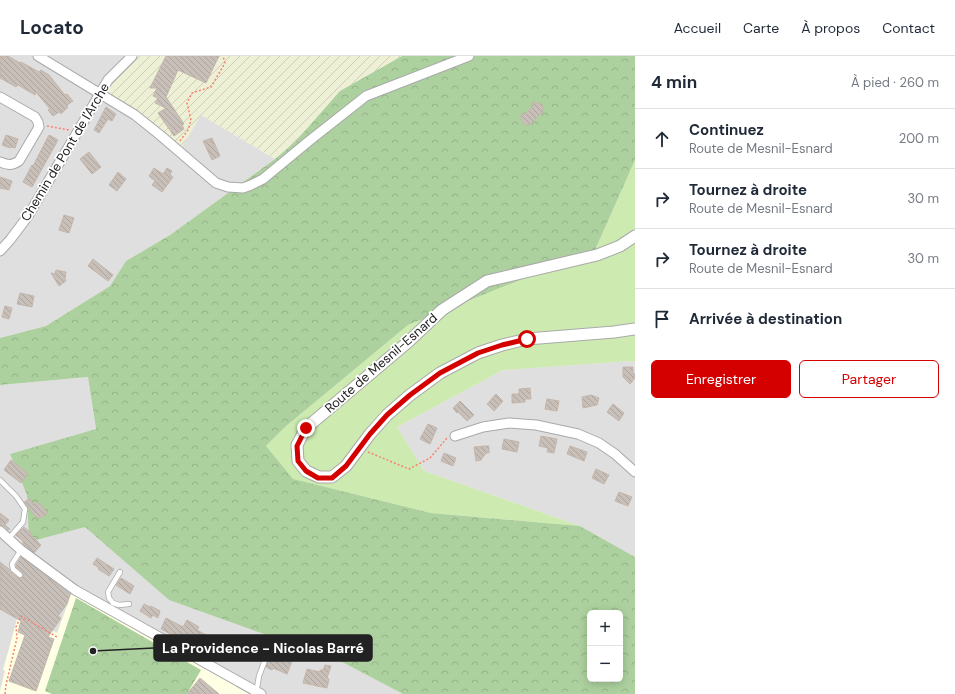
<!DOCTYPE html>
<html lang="fr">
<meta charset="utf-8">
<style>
:root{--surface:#fff;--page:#f2f2f3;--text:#1f2937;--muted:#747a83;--line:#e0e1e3;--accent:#d40000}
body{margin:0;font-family:"DM Sans",sans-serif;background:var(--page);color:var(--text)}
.controls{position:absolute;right:12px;bottom:12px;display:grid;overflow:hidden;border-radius:6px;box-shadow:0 2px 10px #0003}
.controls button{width:36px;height:36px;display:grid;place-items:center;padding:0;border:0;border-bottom:1px solid var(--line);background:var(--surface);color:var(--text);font:20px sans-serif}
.stop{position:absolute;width:12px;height:12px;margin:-9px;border:3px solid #d40000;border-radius:50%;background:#fff}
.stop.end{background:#d40000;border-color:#fff;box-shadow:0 1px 4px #0008}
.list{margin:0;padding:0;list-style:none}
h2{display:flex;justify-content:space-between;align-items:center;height:52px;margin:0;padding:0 16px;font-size:17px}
h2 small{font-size:13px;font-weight:400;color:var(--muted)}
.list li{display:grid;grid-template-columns:26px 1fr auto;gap:12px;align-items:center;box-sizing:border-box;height:60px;padding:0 16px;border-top:1px solid var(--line)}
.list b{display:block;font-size:15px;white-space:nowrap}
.list p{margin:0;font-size:13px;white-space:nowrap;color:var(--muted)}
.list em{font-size:13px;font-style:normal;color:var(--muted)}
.actions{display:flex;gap:8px;padding:12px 16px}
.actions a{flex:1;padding:9px 0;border:1px solid var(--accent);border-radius:6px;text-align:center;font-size:14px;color:var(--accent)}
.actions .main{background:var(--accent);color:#fff}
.icon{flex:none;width:22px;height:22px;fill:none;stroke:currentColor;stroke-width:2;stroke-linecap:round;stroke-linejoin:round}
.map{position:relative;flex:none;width:635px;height:638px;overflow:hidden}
header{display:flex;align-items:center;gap:24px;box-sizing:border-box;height:56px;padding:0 20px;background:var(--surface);border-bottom:1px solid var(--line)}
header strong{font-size:19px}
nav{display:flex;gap:22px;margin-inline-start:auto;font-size:14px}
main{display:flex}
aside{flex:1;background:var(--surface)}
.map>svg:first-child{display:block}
.residential{fill:#e0dfdf}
.education{fill:#ffffe5}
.farmland{fill:url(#farmland-furrows)}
.grass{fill:#cdebb0}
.forest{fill:url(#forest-crowns);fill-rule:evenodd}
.building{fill:url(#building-back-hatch);stroke:#c4b6ab}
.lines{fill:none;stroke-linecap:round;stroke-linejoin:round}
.service-casing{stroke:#a9a9a9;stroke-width:6}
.minor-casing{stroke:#a9a9a9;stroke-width:11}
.tertiary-casing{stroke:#a9a9a9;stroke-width:13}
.path{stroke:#fa8072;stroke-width:1.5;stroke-dasharray:2 2;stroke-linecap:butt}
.service{stroke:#fff;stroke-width:4.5}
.minor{stroke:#fff;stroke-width:9}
.tertiary{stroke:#fff;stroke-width:11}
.route{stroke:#d40000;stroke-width:5}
.labels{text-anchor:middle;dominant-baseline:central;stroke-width:3.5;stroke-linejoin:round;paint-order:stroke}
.street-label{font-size:13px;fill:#222;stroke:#fff}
.leader{fill:none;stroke:#222;stroke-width:1.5}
.callout-dot{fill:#222;stroke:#fff;stroke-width:1.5}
.callout{fill:#222;stroke:#222;stroke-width:1.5}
.callout-label{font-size:14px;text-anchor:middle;font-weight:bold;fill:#fff}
</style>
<header>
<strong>Locato</strong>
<nav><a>Accueil</a><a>Carte</a><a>À propos</a><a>Contact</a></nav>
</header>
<main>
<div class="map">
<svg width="635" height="638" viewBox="0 0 635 638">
<defs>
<pattern id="farmland-furrows" width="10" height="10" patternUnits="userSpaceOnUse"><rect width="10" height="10" fill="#eef0d5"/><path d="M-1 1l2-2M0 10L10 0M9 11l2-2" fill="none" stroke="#ccceb7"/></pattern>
<pattern id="forest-crowns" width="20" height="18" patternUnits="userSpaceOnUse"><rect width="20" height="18" fill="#add19e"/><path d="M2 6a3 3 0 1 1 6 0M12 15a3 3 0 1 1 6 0" fill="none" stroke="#95b388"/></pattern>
<pattern id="building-back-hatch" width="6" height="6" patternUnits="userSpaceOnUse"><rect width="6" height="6" fill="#c7bfb8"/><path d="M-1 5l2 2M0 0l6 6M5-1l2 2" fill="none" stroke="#aba49e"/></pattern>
</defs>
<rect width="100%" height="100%" fill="#f2efe9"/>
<path class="residential" d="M 0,0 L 131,0 L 181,90 L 201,59 L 275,103 L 170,179 L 126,205 L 110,230 L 46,270 L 0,282 Z
M 631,305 L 635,306 L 635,501 L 580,470 L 424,415 L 397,371 L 503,314 Z
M 88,321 L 96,374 L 11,398 L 27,438 L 29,486 L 85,471 L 169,544 L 344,607 L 403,638 L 0,638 L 0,329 Z"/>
<path class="education" d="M 72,536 L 237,627 L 236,631 L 249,638 L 0,638 L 0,635 L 5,615 L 3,614 L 19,556 L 57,577 Z"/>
<path class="farmland" d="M 131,0 L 402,0 L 340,35 L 296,85 L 275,103 L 201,59 L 182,91 L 104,36 Z"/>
<path class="grass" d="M 635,104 L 635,306 L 630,305 L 503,314 L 397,371 L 424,415 L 580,470 L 431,457 L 292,423 L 266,390 L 285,371 L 408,269 L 595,194 Z"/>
<path class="forest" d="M 402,0 L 635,0 L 635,104 L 595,194 L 408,269 L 285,371 L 266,390 L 293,423 L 431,457 L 580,470 L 635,501 L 635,638 L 403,638 L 344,607 L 169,544 L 85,471 L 29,486 L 27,439 L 10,398 L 96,373 L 88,321 L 0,329 L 0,282 L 46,270 L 110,230 L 126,205 L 170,179 L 275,103 L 296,85 L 340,35 ZM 590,557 L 620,557 L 620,623 L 590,623 Z
M 76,542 L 201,614 L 187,638 L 52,638 L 45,635 Z"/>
<path class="building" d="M 0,0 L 8,0 L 20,7 L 21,6 L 39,16 L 41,14 L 49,19 L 65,39 L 67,38 L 73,45 L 67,49 L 68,51 L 61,58 L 59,56 L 53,60 L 48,54 L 50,53 L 36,36 L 35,39 L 18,29 L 16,31 L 0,22 Z
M 166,0 L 219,0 L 206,27 L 178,14 L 166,41 L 184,68 L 182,69 L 184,73 L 174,80 L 158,57 L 166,52 L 155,47 L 158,42 L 153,40 L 157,32 L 150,32 Z
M 533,46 L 542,48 L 543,57 L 541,57 L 530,69 L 526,69 L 521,64 L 521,58 L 525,58 L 533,50 Z
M 106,51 L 116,58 L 112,65 L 108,63 L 99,77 L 94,74 Z
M 6,79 L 18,83 L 15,92 L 11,91 L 10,92 L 2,89 Z
M 49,79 L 58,84 L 32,131 L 23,126 L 32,109 L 33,110 Z
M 212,82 L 220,100 L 212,104 L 203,85 Z
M 89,96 L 101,111 L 92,118 L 80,103 Z
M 154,112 L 163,118 L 167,112 L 172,115 L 170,118 L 173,121 L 162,136 L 152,129 L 155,125 L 149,120 Z
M 118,116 L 126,123 L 117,135 L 109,129 Z
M 0,121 L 12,125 L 9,134 L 0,132 Z
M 64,159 L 74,162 L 69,177 L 59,174 Z
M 93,203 L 113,219 L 108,225 L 88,210 Z
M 56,214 L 66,216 L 65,223 L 66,225 L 59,230 L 51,217 L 55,218 Z
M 20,237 L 34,240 L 32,251 L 17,248 Z
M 5,250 L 12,252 L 9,263 L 2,261 Z
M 623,311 L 633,311 L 633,317 L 635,318 L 635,322 L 630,328 L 623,321 Z
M 530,332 L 531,343 L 525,343 L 525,346 L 512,347 L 512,338 L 519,338 L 519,333 Z
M 496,338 L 503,345 L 494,355 L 487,348 Z
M 591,339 L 599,342 L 597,349 L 583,352 L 582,341 Z
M 547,343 L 559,345 L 557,355 L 545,353 Z
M 460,345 L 474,359 L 467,365 L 458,356 L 457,357 L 453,352 Z
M 613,348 L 624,357 L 619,365 L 607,356 Z
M 428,368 L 437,372 L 430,388 L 420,383 Z
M 541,380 L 557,383 L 554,397 L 547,396 L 548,392 L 539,390 Z
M 504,383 L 519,386 L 517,396 L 502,393 Z
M 485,390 L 489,390 L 489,397 L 486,397 L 481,404 L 476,405 L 474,391 Z
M 570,390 L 587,396 L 584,405 L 567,398 Z
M 444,397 L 456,402 L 453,410 L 441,405 Z
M 11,404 L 28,418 L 21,427 L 4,414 Z
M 596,413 L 609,419 L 604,428 L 592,422 Z
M 619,436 L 632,441 L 628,450 L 615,445 Z
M 30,443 L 33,449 L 36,445 L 44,452 L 44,453 L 47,457 L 42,462 L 40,460 L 38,463 L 29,453 L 24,446 Z
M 0,457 L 9,464 L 5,469 L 10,473 L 8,474 L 4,470 L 0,469 Z
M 24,471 L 31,477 L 30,478 L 41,489 L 34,497 L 23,488 L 23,485 L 16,479 Z
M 21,501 L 70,538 L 67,548 L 58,560 L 61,562 L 48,581 L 54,583 L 36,635 L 9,625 L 25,579 L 18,576 L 21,565 L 0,553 L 0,506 L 9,513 L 11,516 L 18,522 L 21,523 L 23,521 L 24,518 L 16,511 L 16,509 Z
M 97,502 L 114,513 L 109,520 L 98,513 L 99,512 L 93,508 Z
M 121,522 L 134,530 L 130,538 L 116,529 Z
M 144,548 L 150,551 L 151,550 L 160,555 L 158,562 L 153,559 L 151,562 L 140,555 Z
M 166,562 L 183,571 L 187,564 L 199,571 L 197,574 L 217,585 L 213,592 L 197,584 L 195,591 L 161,573 Z
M 290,586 L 297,589 L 291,604 L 292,605 L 287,618 L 273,612 L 272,614 L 266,611 L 270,600 L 270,597 L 271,593 L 285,599 Z
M 325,609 L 331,610 L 327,622 L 329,623 L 327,632 L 303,627 L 307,613 L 320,616 L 320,614 L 323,614 Z
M 200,622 L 219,638 L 187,638 Z"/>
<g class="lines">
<defs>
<path id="service" d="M 0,424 L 16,440 L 25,453 L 23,466 L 9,482
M 120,516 L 108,536 L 109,542 L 113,547 L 119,549 L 129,548
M 20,519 L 13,513 L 12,508 L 21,494
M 255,635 L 257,632 L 259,620 L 267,599 L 263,591"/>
<path id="minor" d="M 38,0 L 135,59 L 160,79 L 216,127 L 228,131 L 243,132 L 251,129 L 263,123 L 309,85 L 366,40 L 469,0
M 0,41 L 35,61 L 38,66 L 39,71 L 19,105 C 11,110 8,109 0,106
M 0,195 L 10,184 L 28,160 L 108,24 L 132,0
M 455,380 L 483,371 L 509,367 L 536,369 L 578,378 L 599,387 L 615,398 L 635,416
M 0,475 L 21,494 L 75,534 L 261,638"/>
<path id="tertiary" d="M 635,180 L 620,190 L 597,199 L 487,225 L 442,254 L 408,286 L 306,372 L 297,389 L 298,405 L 306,415 L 319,421 L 332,421 L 346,410 L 370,378 L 387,359 L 410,339 L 440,317 L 478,297 L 502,289 L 527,283 L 614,276 L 635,273"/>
</defs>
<use href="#service" class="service-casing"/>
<use href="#minor" class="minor-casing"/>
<use href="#tertiary" class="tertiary-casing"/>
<path class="path" d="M 47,70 L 69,74
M 180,85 L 188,74 L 191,64 L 187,47 L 192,37 L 211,31 L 225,7 L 223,0
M 368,396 L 409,413 L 430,402 L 447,382
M 5,638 L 6,629 L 17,582 L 16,571 L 21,560 L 57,581"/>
<use href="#service" class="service"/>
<use href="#minor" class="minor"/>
<use href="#tertiary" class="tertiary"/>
</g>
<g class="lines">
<path class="route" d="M 306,372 L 297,390 L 298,405 L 306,415 L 318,422 L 332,422 L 346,410 L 370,378 L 387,359 L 410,339 L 440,317 L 478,297 L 502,289 L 527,283"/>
</g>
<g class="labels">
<g class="street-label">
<text transform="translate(65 96) rotate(-59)">Chemin de Pont de l'Arche</text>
<text transform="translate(381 307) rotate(-41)">Route de Mesnil-Esnard</text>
</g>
</g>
<path class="leader" d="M93 595L154 592"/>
<circle class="callout-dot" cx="93" cy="595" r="4"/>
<rect class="callout" x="154" y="579" width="218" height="26" rx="4"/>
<g class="callout-label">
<text x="263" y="597">La Providence - Nicolas Barré</text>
</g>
</svg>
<div class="controls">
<button>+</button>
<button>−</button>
</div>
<div class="stop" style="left:527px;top:283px"></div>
<div class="stop end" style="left:306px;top:372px"></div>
</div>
<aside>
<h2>4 min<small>À pied · 260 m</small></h2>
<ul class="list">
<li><svg class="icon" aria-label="ahead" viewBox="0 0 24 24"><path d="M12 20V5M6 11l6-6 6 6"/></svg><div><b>Continuez</b><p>Route de Mesnil-Esnard</p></div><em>200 m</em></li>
<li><svg class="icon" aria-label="right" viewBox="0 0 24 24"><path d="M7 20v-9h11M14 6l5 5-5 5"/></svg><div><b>Tournez à droite</b><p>Route de Mesnil-Esnard</p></div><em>30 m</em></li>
<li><svg class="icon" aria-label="right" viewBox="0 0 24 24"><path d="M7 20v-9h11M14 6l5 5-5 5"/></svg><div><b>Tournez à droite</b><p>Route de Mesnil-Esnard</p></div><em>30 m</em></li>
<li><svg class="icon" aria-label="arrive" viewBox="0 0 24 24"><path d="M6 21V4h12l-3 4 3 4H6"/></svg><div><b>Arrivée à destination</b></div></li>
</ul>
<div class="actions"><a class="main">Enregistrer</a><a>Partager</a></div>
</aside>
</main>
